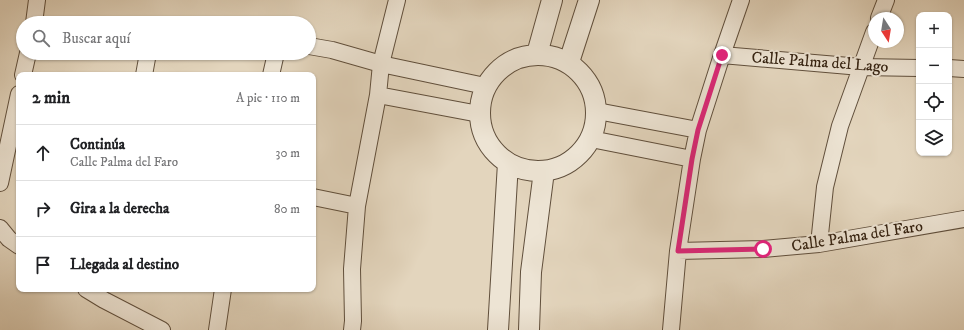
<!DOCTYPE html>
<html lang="es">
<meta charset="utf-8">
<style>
:root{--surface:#fff;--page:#f2f2f2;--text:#202124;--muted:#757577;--line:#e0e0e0}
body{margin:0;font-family:"IM FELL DW Pica",serif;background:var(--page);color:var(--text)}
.controls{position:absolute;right:12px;top:12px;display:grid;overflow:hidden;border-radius:8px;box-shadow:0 1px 3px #0004}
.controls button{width:36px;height:36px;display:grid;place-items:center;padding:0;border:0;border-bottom:1px solid var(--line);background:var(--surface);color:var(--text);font:20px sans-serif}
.compass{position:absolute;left:868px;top:12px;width:36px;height:36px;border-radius:50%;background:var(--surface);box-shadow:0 1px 3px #0004;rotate:168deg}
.stop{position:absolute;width:12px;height:12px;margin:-9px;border:3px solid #db2777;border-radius:50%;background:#fff}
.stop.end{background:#db2777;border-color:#fff;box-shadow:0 1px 4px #0008}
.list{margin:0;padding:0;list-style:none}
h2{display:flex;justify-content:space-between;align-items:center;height:52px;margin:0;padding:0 16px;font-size:17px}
h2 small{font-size:13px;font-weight:400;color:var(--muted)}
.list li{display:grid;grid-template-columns:26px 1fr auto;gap:12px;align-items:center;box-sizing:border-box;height:56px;padding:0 16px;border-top:1px solid var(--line)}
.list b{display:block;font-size:15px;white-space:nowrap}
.list p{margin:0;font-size:13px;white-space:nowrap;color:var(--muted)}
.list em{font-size:13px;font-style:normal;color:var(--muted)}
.icon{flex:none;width:22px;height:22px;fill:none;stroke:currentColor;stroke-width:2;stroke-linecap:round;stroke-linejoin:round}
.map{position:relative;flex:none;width:964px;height:330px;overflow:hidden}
.search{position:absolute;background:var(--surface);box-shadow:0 1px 3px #0004;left:16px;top:16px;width:300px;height:44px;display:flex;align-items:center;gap:10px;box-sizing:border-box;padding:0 14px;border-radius:22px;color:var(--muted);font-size:15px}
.panel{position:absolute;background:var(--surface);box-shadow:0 1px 3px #0004;left:16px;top:72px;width:300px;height:220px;border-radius:8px}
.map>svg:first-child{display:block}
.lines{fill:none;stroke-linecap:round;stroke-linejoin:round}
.minor-casing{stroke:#604f3c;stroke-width:18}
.tertiary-casing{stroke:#604f3c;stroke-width:22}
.minor{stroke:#ede4d4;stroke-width:16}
.tertiary{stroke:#ede4d4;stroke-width:20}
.route{stroke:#db2777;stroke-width:5}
.labels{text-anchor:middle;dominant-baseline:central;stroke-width:4;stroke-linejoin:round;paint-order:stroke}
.street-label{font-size:16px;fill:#342211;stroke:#ede4d4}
</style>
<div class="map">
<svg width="964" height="330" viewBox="0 0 964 330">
<rect width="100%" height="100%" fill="#e3d5bd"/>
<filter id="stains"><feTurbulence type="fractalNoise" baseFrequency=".005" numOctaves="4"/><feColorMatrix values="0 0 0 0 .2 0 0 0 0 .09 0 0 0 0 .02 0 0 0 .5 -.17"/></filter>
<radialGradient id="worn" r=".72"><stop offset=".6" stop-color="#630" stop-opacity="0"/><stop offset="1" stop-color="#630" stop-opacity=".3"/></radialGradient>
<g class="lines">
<defs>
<path id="minor" d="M 879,18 L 886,0
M 34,23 L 37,0
M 309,46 L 332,50 L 381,64 L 485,86
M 722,55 L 861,67 L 919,68
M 949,68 L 964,69
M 23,75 L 28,53
M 144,75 L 148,53
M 271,75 L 276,53
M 378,95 L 479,114
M 597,111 L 698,130
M 591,139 L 692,159
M 0,183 L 19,94
M 313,197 L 357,206
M 0,228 L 9,239 L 19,246
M 819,244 L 825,187 L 840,126 L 874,32
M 678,251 L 763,249 L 819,244 L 964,219
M 86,289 L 104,300 L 162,330
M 217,330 L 223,289
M 352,330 L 353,321 L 352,269 L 357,206 L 378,95 L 381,64 L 397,0
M 671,330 L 678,251 L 692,159 L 698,130 L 722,55 L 741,0"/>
<path id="tertiary" d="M 537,54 L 552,0
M480 113a58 58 0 1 1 116 0a58 58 0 1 1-116 0Z
M 569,62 L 589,0
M 498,330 L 508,163
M 529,330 L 531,272 L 544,171"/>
</defs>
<use href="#minor" class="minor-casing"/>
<use href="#tertiary" class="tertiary-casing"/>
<use href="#minor" class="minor"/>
<use href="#tertiary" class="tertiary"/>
</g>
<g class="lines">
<path class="route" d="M 722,55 L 698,130 L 692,159 L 678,251 L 763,249"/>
</g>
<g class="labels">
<g class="street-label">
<text transform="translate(820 62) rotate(4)">Calle Palma del Lago</text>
<text transform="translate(857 236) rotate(-9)">Calle Palma del Faro</text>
</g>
</g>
<rect width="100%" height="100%" filter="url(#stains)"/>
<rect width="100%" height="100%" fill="url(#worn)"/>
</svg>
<div class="controls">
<button>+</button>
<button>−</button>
<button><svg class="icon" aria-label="locate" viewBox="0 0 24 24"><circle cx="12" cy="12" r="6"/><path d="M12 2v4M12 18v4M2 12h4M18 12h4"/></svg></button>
<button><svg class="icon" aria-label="layers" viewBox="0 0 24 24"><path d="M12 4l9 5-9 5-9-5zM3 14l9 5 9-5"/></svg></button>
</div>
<svg class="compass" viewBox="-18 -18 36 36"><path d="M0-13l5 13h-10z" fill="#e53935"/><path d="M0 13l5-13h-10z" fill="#757577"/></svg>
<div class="stop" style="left:763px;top:249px"></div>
<div class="stop end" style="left:722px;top:55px"></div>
<div class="search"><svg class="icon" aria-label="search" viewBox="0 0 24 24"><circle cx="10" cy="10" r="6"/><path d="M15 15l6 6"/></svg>Buscar aquí</div>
<section class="panel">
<h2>2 min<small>A pie · 110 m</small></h2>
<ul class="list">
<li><svg class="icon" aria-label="ahead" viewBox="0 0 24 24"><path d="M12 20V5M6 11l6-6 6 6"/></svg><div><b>Continúa</b><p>Calle Palma del Faro</p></div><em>30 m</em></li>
<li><svg class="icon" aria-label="right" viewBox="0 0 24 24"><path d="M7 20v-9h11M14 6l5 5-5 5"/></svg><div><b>Gira a la derecha</b></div><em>80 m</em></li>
<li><svg class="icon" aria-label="arrive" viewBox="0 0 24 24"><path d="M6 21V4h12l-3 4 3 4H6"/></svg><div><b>Llegada al destino</b></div></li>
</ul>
</section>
</div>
